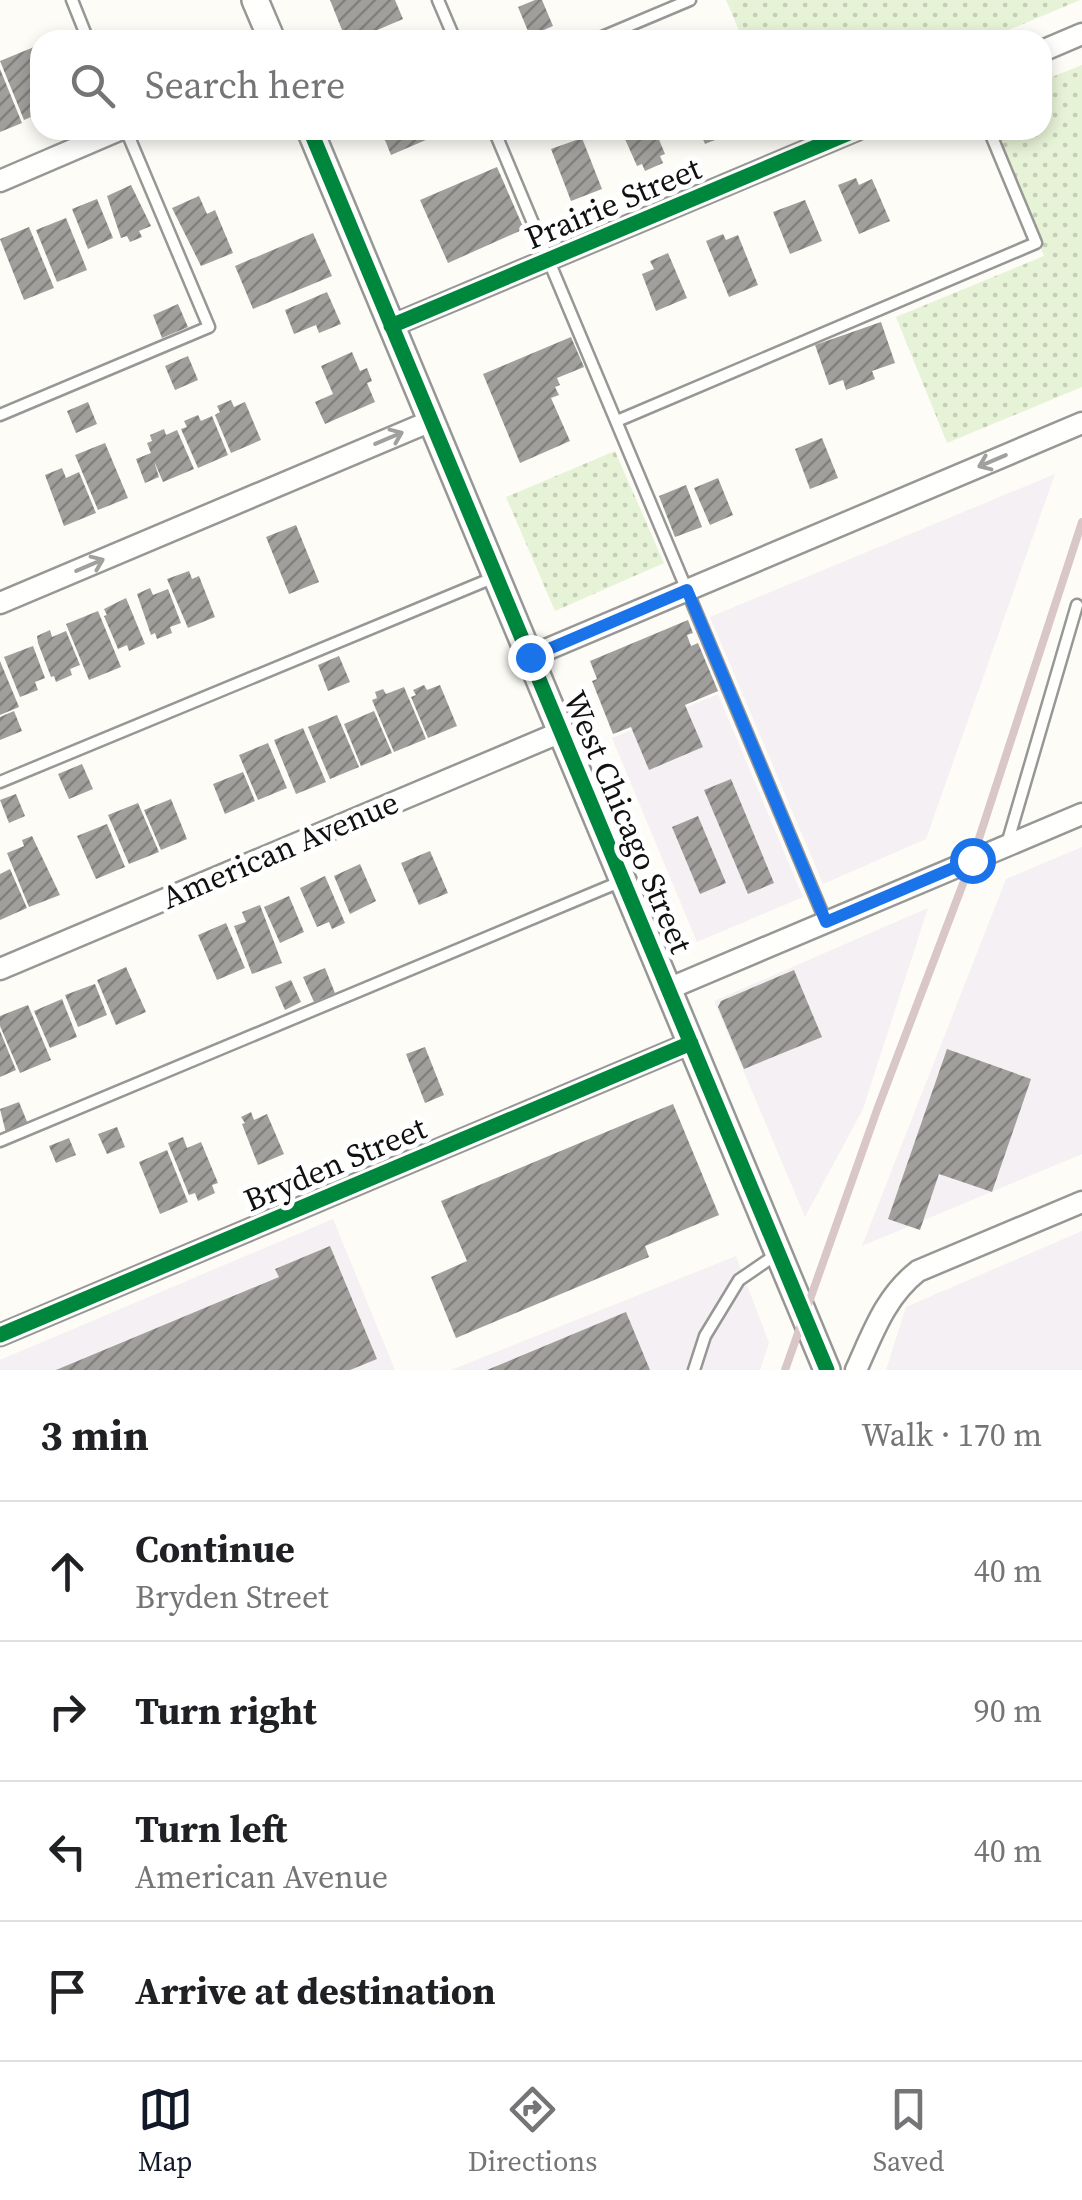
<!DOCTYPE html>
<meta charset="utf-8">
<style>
:root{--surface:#fff;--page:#f6f6f6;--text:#202124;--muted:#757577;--line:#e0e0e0;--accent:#111827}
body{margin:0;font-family:"Source Serif 4",serif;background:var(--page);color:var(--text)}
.stop{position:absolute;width:30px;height:30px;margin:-22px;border:8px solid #1a73e8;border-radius:50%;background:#fff}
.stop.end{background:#1a73e8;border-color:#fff;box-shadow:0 2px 10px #0008}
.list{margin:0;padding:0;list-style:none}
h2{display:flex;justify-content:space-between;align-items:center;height:130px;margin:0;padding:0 40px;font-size:42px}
h2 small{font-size:32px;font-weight:400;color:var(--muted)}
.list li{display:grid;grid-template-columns:65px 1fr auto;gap:30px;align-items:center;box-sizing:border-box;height:140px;padding:0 40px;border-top:2px solid var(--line)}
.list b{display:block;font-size:38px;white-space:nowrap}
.list p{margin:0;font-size:32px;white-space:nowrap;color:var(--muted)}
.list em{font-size:32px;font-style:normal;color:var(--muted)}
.icon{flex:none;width:55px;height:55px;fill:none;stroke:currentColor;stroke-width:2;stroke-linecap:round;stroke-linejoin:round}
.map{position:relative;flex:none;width:1082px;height:1370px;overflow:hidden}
.search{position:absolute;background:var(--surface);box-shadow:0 5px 15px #0003;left:30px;right:30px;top:30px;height:110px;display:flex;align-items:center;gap:25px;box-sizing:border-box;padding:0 35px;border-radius:30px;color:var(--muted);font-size:38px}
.sheet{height:690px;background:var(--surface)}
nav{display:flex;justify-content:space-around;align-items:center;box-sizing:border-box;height:140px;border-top:2px solid var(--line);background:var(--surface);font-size:28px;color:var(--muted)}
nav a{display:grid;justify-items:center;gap:5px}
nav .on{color:var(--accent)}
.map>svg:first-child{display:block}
.industrial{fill:#f5f0f3}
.grass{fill:url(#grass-dots)}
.building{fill:url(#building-hatch)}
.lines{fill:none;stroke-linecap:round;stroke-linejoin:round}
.service-casing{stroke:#979795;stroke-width:15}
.minor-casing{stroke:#979795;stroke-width:25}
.tertiary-casing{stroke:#979795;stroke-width:30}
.service{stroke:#fffffe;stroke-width:10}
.minor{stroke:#fffffe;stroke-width:20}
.tertiary{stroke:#fffffe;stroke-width:25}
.rail{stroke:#d9c6c7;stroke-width:8}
.cycleway-casing{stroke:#fff;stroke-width:21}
.cycleway{stroke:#00873e;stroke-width:15}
.oneway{stroke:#a0a09f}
.route{stroke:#1a73e8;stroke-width:12}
.labels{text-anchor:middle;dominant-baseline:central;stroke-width:10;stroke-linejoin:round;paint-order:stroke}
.street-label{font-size:32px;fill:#111;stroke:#fff}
</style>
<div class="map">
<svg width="1082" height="1370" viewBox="0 0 1082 1370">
<defs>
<pattern id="grass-dots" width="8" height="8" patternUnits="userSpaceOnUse" patternTransform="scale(2.5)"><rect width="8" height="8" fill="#e7f3d7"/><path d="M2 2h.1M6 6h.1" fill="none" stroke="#c5cfb8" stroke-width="1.8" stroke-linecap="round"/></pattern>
<pattern id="building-hatch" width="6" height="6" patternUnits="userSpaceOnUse" patternTransform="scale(2.5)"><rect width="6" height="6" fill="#a19f9c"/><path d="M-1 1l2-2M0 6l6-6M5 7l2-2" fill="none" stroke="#82807e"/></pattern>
</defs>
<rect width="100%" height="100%" fill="#fdfcf7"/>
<path class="industrial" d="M 1055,474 L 926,839 L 823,884 L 710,617 Z
M 718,694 L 803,897 L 697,942 L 612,738 Z
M 1082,847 L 1082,1154 L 862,1246 L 1006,879 Z
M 928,908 L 863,1109 L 805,1217 L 714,1001 Z
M 333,1219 L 395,1370 L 0,1370 L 0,1360 Z
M 1082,1231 L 1082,1370 L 886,1370 L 906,1307 Z
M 736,1256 L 769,1343 L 760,1370 L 451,1370 Z"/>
<path class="grass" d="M 726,0 L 1080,0 L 985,40 L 743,40 Z
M 1082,65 L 1082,387 L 947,443 L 896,317 L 1044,256 L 993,130 L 1042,130 L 1042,81 Z
M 615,451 L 664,563 L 555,611 L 506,497 Z"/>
<path class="building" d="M 330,0 L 395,0 L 403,19 L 354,40 L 346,40 Z
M 535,0 L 542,0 L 553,26 L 530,36 L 518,7 Z
M 34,47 L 40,61 L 40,113 L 24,120 L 0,61 Z
M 0,69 L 22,123 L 0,132 Z
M 381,130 L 449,130 L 391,155 Z
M 621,130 L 655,130 L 665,154 L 660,156 L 663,163 L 645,171 L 642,164 L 637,166 Z
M 699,130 L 739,130 L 705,144 Z
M 582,138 L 602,189 L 571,201 L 551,149 Z
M 497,167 L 524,229 L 448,263 L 420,200 Z
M 856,178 L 859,185 L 872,179 L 890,221 L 859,234 L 838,185 Z
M 131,185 L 151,226 L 139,231 L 142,237 L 130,242 L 127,236 L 121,238 L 107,196 Z
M 199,196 L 207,214 L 215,210 L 233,253 L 201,266 L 172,208 Z
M 97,199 L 113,238 L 88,249 L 72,209 Z
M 805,200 L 822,241 L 790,254 L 773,212 Z
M 66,218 L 87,270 L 57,282 L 36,230 Z
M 29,227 L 54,288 L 24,300 L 0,239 Z
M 313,233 L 332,276 L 253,309 L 235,266 Z
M 723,234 L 726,240 L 738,235 L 758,285 L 729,297 L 706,241 Z
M 668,253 L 687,298 L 656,311 L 642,274 L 654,269 L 650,261 Z
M 327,292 L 341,324 L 319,333 L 316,325 L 294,334 L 285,310 Z
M 178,304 L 188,327 L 162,338 L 153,315 Z
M 881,322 L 895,363 L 872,371 L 875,379 L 846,390 L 843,380 L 829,385 L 815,345 Z
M 571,337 L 584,367 L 557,378 L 560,385 L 555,387 L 559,395 L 551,398 L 570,441 L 520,463 L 483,374 Z
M 352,352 L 360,371 L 367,368 L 372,381 L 367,383 L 375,402 L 325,424 L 315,402 L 333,394 L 321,366 Z
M 188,356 L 198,380 L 175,390 L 165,366 Z
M 231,400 L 234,407 L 245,402 L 261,440 L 231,453 L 215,415 L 220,412 L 217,406 Z
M 88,402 L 97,424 L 76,433 L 67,411 Z
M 198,415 L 201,421 L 212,416 L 228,455 L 198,468 L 181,429 L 187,427 L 184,421 Z
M 164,429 L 166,435 L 177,430 L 194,469 L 163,482 L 154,461 L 159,477 L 145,483 L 136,459 L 151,453 L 147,443 L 152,441 L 150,435 Z
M 822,438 L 838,478 L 810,489 L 795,449 Z
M 105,443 L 128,498 L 98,510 L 75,455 Z
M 62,468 L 66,478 L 79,472 L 96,513 L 64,526 L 45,475 Z
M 718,478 L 733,515 L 710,525 L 694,488 Z
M 686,485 L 702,527 L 675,537 L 659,496 Z
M 296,525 L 319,582 L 289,594 L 266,537 Z
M 189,571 L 192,579 L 199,576 L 215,617 L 188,628 L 167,579 Z
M 150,588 L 153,595 L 168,589 L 181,623 L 170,627 L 172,633 L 157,639 L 155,633 L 151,635 L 137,594 Z
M 126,598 L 145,644 L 129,651 L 127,645 L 118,649 L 104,616 L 107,615 L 104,609 Z
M 98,611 L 121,667 L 89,680 L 66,624 Z
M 688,620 L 693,633 L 687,635 L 691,646 L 698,643 L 718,691 L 685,705 L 703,747 L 649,770 L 631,727 L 613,734 L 592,681 L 597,679 L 590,661 Z
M 50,630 L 52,637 L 66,631 L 80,665 L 70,669 L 72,675 L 56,682 L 54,676 L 51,677 L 38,643 L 37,636 Z
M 33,646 L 45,678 L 35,682 L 38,690 L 20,697 L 4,657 Z
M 339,656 L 350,682 L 328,691 L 318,665 Z
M 0,661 L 19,707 L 0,715 Z
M 424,685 L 427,690 L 440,685 L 457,726 L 428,738 L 411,697 L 416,695 L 413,690 Z
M 404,687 L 426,739 L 394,752 L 372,700 L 377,698 L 375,692 L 383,689 L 386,694 Z
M 14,711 L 22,731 L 0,740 L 0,717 Z
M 374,711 L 392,753 L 361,766 L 344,724 Z
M 337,715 L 359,767 L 330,779 L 308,727 Z
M 303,728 L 326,782 L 296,794 L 274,740 Z
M 268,743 L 287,788 L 258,800 L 239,755 Z
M 82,764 L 93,789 L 69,799 L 58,774 Z
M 243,772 L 255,801 L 225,814 L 213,784 Z
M 731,779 L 774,883 L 748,894 L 704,790 Z
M 16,794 L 25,816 L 9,823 L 0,800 Z
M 171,799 L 187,839 L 161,850 L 144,810 Z
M 138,803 L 159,852 L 129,864 L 108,815 Z
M 698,816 L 726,883 L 700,894 L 672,827 Z
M 107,824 L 125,867 L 96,879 L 77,836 Z
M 32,836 L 60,895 L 29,907 L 7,853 L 24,846 L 22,840 Z
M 430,851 L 448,893 L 419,905 L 401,863 Z
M 360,864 L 376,901 L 350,914 L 334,876 Z
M 10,869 L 27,908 L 0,920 L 0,874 Z
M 325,876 L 345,923 L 332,929 L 329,922 L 317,927 L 300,888 Z
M 289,896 L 304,932 L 280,943 L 264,907 Z
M 260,905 L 282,963 L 252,974 L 234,926 L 246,922 L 242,912 Z
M 226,923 L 245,968 L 217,980 L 198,935 Z
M 126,967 L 146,1012 L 116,1025 L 97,980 Z
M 325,968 L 335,993 L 314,1002 L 303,977 Z
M 794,970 L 822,1037 L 744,1069 L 718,1007 L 721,1001 Z
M 291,980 L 301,1002 L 285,1010 L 275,987 Z
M 95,984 L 107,1015 L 78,1027 L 65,995 Z
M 62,999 L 77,1037 L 50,1048 L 34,1011 Z
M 28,1005 L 51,1060 L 20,1073 L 0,1026 L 0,1016 Z
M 0,1031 L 16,1070 L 0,1077 Z
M 425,1047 L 444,1095 L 425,1103 L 406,1054 Z
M 947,1049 L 1031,1079 L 992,1192 L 939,1174 L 920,1230 L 888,1219 Z
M 19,1102 L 28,1124 L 6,1133 L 0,1109 Z
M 673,1104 L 719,1215 L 645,1246 L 649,1257 L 456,1338 L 431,1277 L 467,1261 L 441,1201 Z
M 251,1112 L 254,1120 L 267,1114 L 284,1154 L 258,1165 L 242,1124 L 245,1123 L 241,1117 Z
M 117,1127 L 125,1147 L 107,1154 L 98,1134 Z
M 183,1137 L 187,1148 L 201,1142 L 218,1183 L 212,1185 L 215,1193 L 198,1201 L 195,1193 L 189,1195 L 168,1143 Z
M 69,1138 L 76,1155 L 56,1163 L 49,1146 Z
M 167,1150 L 188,1202 L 160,1214 L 139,1162 Z
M 330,1246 L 377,1359 L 350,1370 L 56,1370 L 279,1277 L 275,1269 Z
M 626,1312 L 650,1370 L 487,1370 Z"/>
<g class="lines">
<defs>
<path id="service" d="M 72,0 L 88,40
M 438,0 L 455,40
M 595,40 L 690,0
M 494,130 L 826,922
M 0,415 L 209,327 L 126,130
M 617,421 L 1036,243 L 989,130
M 0,782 L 495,577
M 1007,844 L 1077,605
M 0,1141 L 622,881
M 694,1370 L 705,1336 L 739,1280 L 777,1254"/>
<path id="minor" d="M 1042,51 L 1082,34
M 0,181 L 119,130
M 391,326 L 856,130
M 0,603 L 431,421
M 529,657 L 1082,423
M 0,969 L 561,732
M 668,989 L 1082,814
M 0,1335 L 691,1043
M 856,1370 C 873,1333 885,1297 918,1271 L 1082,1202"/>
<path id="tertiary" d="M 255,0 L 272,40
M 310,130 L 827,1370"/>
</defs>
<use href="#service" class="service-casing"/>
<use href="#minor" class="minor-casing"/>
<use href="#tertiary" class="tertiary-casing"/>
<use href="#service" class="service"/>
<use href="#minor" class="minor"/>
<use href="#tertiary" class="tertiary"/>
<path class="rail" d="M 785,1370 L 877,1110 L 972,860 L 1082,522"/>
<defs>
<path id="cycleway" d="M 310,130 L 827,1370
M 391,326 L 856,130
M 0,1335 L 691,1043"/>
</defs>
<use href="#cycleway" class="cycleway-casing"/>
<use href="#cycleway" class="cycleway"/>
</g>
<defs><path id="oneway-shaft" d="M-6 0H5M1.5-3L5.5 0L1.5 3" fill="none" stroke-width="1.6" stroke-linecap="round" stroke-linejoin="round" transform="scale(2.5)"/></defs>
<g class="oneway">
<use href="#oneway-shaft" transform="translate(389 438) rotate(-23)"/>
<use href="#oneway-shaft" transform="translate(992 461) rotate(157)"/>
<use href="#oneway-shaft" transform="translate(90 565) rotate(-23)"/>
</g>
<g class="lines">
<path class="route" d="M 530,657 L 687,590 L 826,922 L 972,860"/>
</g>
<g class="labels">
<g class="street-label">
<text transform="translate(613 203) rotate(-23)">Prairie Street</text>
<text transform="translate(628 822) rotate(67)">West Chicago Street</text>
<text transform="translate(280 850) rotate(-23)">American Avenue</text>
<text transform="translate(335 1164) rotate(-23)">Bryden Street</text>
</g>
</g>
</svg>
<div class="stop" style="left:972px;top:860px"></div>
<div class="stop end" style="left:530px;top:657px"></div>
<div class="search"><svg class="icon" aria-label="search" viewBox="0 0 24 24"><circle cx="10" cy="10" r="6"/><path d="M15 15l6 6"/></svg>Search here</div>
</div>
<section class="sheet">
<h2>3 min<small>Walk · 170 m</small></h2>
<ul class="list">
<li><svg class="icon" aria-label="ahead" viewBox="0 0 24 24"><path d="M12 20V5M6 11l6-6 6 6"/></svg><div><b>Continue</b><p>Bryden Street</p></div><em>40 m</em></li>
<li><svg class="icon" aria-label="right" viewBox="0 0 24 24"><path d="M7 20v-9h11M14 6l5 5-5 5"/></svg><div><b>Turn right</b></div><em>90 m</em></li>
<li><svg class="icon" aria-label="left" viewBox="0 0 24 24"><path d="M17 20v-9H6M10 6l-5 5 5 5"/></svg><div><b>Turn left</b><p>American Avenue</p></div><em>40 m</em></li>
<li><svg class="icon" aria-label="arrive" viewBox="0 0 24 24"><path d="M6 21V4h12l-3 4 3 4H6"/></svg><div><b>Arrive at destination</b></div></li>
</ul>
</section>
<nav>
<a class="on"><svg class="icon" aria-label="map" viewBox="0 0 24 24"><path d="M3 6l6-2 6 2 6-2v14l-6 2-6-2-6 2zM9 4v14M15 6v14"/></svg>Map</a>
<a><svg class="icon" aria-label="directions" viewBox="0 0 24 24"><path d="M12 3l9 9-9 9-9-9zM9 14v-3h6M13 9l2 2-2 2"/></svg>Directions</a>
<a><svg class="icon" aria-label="saved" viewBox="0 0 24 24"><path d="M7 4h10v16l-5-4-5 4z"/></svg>Saved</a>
</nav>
